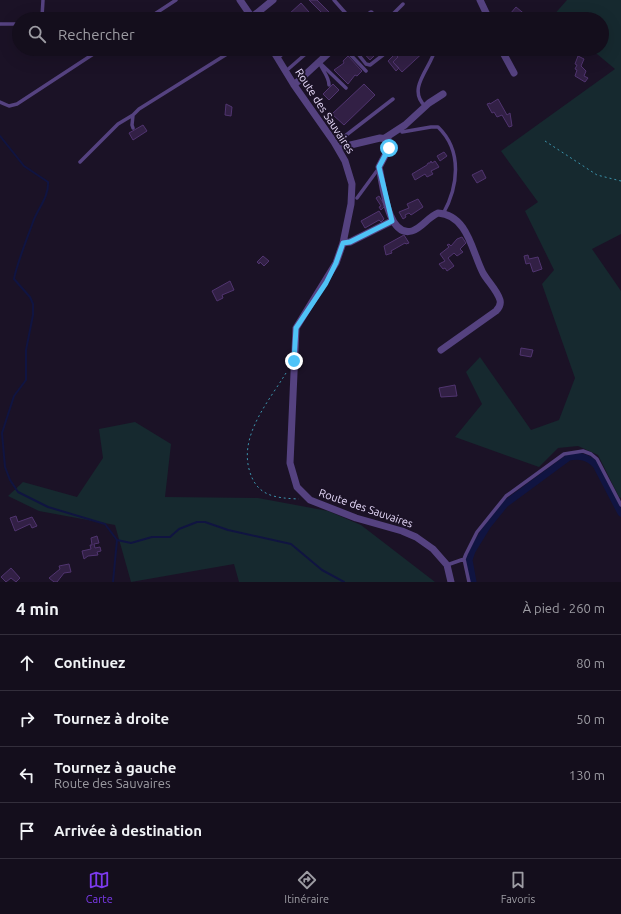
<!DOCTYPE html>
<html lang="fr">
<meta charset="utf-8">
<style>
:root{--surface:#140e1c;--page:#1d1725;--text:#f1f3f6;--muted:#9d9ca3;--line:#332e3b;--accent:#7c3aed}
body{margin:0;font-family:Ubuntu,sans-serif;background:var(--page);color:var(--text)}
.stop{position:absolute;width:12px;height:12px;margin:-9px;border:3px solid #4fc3f7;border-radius:50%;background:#fff}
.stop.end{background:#4fc3f7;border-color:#fff;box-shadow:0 1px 4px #0008}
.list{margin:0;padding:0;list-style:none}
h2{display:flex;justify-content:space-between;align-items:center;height:52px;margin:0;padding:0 16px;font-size:17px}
h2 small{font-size:13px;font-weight:400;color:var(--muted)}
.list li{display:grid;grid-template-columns:26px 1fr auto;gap:12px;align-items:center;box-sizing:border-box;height:56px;padding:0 16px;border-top:1px solid var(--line)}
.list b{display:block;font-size:15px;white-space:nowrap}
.list p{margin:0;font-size:13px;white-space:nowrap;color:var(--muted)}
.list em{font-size:13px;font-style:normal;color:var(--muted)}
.icon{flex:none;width:22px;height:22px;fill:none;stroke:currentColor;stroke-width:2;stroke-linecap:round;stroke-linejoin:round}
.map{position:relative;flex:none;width:621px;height:582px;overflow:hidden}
.search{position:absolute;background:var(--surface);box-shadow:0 4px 16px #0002;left:12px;right:12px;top:12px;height:44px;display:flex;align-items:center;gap:10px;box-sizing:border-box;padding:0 14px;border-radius:22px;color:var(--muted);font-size:15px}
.sheet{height:276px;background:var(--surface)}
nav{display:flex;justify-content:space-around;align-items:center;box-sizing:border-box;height:56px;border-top:1px solid var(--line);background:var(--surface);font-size:11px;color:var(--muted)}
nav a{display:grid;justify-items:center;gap:2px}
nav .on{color:var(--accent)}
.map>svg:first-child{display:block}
.green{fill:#16292f}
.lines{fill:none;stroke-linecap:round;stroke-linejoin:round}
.stream{stroke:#101441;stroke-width:2}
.canal{stroke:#101441;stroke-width:7}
.building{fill:#322045;stroke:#50346f}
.path{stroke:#3c95ae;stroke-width:1;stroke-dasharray:2 3;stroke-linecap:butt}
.service{stroke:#554280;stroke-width:3.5}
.minor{stroke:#554280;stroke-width:7}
.route{stroke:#4fc3f7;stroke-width:5}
.labels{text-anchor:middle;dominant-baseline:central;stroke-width:4;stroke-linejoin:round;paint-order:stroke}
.street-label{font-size:11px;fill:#e7dafb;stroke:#1b1226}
</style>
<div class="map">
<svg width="621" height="582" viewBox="0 0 621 582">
<rect width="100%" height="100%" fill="#1b1226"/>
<path class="green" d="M 567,0 L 621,0 L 621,234 L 592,249 L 621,291 L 621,498 L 619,497 L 598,455 L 578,446 L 558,448 L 539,467 L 455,437 L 482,404 L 466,372 L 480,357 L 531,430 L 559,420 L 575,378 L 542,284 L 554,270 L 525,211 L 538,202 L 501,151 L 615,69 L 591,49 L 602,49 L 602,19 L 554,19 L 552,17 Z
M 135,422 L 171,444 L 165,497 L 258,498 L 328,511 L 361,525 L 435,582 L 239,582 L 234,564 L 131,582 L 115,525 L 39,511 L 8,496 L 23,482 L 77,497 L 103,458 L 99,429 Z"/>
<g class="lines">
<path class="stream" d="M 0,136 L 24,166 L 48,182 C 49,197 38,208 33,222 C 27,239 17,263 14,279 L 30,297 L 33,304 L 33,315 L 26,350 L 26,380 L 14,396 L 2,433 L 5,467 L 10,480 L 18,492 L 48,507 L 105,524 L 117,540 L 113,582
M 117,540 L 131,543 L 152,537 L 170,537 L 179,529 L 197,522 L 205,522 L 228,530 L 291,544 L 322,570 L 344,582"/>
<path class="canal" d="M 473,582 L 469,560 L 472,551 L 488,525 L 505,504 L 569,457 C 580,455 588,457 596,465 L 621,513"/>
</g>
<path class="building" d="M 309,0 L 317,0 L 332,15 L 328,19 Z
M 301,3 L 309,12 L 301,19 L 292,19 L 288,15 Z
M 516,7 L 527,16 L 525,19 L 512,19 L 514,17 L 510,14 Z
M 360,49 L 381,49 L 370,60 Z
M 402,49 L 427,49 L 402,72 L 393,62 L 398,57 L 396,55 Z
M 395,54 L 398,57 L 393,62 L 399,68 L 396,71 L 388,61 Z
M 348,56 L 362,71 L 357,76 L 355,75 L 348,84 L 334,70 L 344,63 L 343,61 Z
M 578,56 L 584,59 L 581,66 L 586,71 L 584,76 L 588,78 L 585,82 L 575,76 L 577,70 L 575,69 L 577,65 L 575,64 Z
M 333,84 L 339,90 L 329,100 L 323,94 Z
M 364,84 L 375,95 L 344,125 L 332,114 Z
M 498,99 L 507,115 L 510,113 L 512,126 L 509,127 L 502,115 L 497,117 L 494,112 L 492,113 L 487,104 L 490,103 L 490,104 Z
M 226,104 L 232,107 L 231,116 L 225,115 Z
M 143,125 L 147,131 L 133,140 L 129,133 Z
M 444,152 L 447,156 L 440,161 L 437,156 Z
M 431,161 L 432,163 L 435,161 L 439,167 L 431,171 L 433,174 L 427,177 L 425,174 L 415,180 L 412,174 L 427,165 L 428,163 L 430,163 Z
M 482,170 L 486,178 L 477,183 L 472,175 Z
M 379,196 L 385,206 L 381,210 L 379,207 L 381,206 L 376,198 Z
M 418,199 L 423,207 L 411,215 L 409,213 L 405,215 L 406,217 L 403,219 L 399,212 L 409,208 L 407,204 Z
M 379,211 L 384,219 L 381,222 L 379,220 L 365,228 L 361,221 Z
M 404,235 L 409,243 L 406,244 L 405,243 L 391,251 L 392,253 L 386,255 L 384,246 Z
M 462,237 L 466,243 L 460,249 L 463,252 L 457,256 L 454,253 L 448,258 L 454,266 L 447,271 L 445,268 L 443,269 L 439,264 L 445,261 L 440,254 L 449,247 L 447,245 L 449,244 L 451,246 L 457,239 Z
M 528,255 L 529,259 L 538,257 L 542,269 L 533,272 L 530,263 L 526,264 L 524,256 Z
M 263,256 L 269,261 L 264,266 L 260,262 L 259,264 L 257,262 Z
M 230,281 L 234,290 L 222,295 L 223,298 L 217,301 L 212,291 Z
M 521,348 L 533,350 L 531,357 L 520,355 Z
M 455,385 L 457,396 L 441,397 L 439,388 Z
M 16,516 L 18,522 L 32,517 L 37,526 L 32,528 L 30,524 L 15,531 L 10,518 Z
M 97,536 L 99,543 L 94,544 L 95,548 L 100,547 L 101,551 L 97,552 L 98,555 L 88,556 L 84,559 L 82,551 L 91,549 L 90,545 L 92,545 L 91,538 Z
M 69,564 L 71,572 L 64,573 L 57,582 L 54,582 L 49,578 L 60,569 L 59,566 Z
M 11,568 L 20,578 L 16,582 L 11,578 L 6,582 L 1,577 Z"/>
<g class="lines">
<path class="path" d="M 545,141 L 597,175 L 621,181
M 286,373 C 269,401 240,434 249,469 C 256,496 274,498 299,499"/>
<path class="service" d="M 334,0 L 349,17
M 40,19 L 42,17 L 43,0
M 147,19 L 176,0
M 379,19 L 392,15 L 403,4
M 0,24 L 19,24
M 354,49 L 366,64 L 370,65 L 383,55
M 346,50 L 366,71
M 341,53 L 348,49
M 278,58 L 288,49
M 286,71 L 309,51
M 329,85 C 329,76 322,70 319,62 L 346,88
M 0,102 L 9,106 L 17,104 L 101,49
M 425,106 C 406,88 432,67 435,49
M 133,115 L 132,125 L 133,128
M 400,128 L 402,132 L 431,127 L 438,127 C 463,151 458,187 443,214
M 338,147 L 345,136 L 393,99
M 80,162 L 118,124 L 133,115 L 139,109 L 235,49
M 357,198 L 379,168
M 447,565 L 464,559
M 469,582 L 464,559 L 466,554 L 477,532 L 506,496 L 564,454 L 583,451 L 591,454 L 597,459 L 621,505"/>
<path class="minor" d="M 240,0 L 253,19
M 480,0 L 489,19
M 252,17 L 273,0
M 365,19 L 371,14
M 272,49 L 294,85 L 334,142 L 345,161 L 352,184 L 351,204 L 343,243 L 336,263 L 296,328 L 290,463 L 297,487 L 310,500 L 356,518 L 402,531 L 416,537 L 433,549 L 447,565 L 451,582
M 501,49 L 514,73
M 294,85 L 333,49
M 385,138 L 405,125 L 429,103 L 443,94
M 338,148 L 380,138 L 388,139 L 389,148 L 379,167 C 383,183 387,238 412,231 C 422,228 428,217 438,213 C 468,215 472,252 483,273 C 488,282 497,290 500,300 C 501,304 499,308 496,311 L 441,350
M 343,243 L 350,242 L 392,221"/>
</g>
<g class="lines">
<path class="route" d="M 294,361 L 296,328 L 326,283 L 336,263 L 343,243 L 350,242 L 392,221 L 379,167 L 389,148"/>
</g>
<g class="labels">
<g class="street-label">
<text transform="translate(325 111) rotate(57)">Route des Sauvaires</text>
<text transform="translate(366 508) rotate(19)">Route des Sauvaires</text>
</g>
</g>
</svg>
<div class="stop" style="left:389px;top:148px"></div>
<div class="stop end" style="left:294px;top:361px"></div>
<div class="search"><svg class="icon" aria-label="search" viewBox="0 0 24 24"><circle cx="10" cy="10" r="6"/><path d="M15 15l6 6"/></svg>Rechercher</div>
</div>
<section class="sheet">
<h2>4 min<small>À pied · 260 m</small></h2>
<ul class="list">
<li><svg class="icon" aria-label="ahead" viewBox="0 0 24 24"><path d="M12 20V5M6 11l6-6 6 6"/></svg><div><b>Continuez</b></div><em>80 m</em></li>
<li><svg class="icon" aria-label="right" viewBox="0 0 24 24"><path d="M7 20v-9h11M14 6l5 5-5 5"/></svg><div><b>Tournez à droite</b></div><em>50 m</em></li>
<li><svg class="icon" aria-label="left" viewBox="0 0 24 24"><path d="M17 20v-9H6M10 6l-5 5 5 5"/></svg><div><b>Tournez à gauche</b><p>Route des Sauvaires</p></div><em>130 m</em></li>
<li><svg class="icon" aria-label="arrive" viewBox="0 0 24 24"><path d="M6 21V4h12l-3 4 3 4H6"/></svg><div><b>Arrivée à destination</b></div></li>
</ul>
</section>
<nav>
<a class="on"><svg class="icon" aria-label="map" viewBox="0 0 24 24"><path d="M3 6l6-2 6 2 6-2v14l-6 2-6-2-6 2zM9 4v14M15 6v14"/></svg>Carte</a>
<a><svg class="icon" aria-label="directions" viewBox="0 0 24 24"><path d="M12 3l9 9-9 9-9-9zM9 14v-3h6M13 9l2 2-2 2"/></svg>Itinéraire</a>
<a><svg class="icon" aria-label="saved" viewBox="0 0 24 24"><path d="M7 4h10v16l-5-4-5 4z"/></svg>Favoris</a>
</nav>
